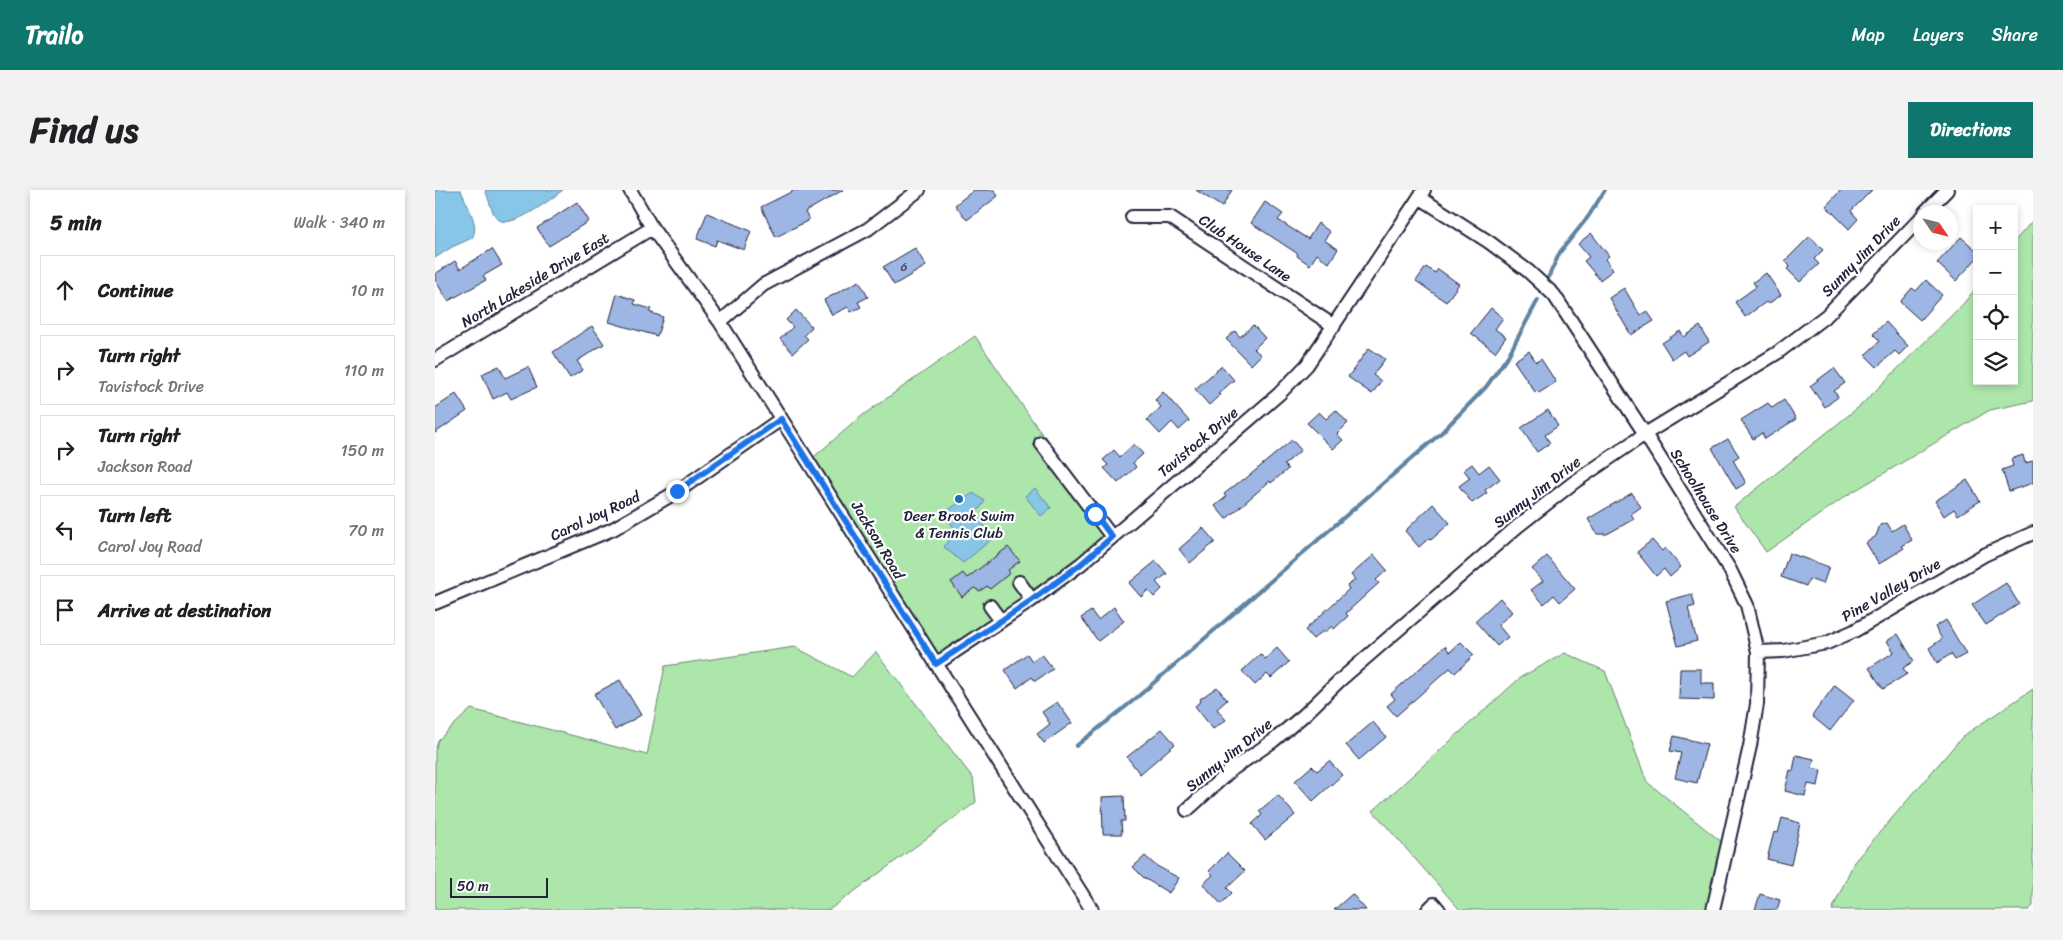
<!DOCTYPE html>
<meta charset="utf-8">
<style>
:root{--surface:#fff;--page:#f2f2f2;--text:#202124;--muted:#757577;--line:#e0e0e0;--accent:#0f766e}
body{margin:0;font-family:Sriracha,sans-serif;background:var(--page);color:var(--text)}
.controls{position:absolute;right:15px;top:15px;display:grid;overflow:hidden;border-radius:0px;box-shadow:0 2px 8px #0003}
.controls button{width:45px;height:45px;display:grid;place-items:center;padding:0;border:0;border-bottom:1px solid var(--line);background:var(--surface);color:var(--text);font:25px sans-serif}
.compass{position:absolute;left:1478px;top:15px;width:45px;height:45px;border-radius:50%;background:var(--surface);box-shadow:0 2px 8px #0003;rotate:125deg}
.scale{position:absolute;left:15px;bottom:12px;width:98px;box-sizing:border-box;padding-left:5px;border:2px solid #22223b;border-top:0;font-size:14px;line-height:18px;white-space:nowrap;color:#22223b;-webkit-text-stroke:4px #fff;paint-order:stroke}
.stop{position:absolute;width:15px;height:15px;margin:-11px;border:4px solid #1a73e8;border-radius:50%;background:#fff}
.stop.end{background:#1a73e8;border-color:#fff;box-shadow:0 1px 5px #0008}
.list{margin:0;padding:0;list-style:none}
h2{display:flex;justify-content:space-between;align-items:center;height:65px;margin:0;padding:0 20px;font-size:21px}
h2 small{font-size:16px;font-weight:400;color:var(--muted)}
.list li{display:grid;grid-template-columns:32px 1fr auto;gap:15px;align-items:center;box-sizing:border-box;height:70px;margin:0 10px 10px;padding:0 10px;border:1px solid var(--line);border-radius:0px}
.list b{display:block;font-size:19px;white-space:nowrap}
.list p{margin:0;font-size:16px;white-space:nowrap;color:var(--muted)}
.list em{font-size:16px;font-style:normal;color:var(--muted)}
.icon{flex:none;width:28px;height:28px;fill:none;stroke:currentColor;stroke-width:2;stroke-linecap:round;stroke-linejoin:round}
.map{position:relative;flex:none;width:1598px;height:720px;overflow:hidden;border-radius:0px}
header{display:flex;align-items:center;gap:30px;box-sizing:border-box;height:70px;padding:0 25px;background:var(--accent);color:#fff}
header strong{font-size:24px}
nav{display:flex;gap:28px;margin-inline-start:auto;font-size:18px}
.intro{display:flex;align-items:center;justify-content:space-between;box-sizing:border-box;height:120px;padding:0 30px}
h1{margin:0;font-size:35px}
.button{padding:12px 22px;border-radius:0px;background:var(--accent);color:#fff;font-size:18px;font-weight:700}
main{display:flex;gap:30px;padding:0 30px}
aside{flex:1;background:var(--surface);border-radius:0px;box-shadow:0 2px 8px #0003}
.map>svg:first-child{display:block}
.green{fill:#ade6aa;stroke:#688472}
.water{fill:#87c6e7;stroke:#5f84a2}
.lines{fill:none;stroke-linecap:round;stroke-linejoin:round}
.stream{stroke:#5f84a2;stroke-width:4}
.building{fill:#9eb6e3;stroke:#22223b}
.minor-casing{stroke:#22223b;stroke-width:16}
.minor{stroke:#fff;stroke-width:12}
.route{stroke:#1a73e8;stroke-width:6}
.poi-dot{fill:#1f6fb2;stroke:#fff;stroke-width:2}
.labels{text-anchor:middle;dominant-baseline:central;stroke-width:4.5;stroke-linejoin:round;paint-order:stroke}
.number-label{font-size:12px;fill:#414765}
.street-label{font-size:15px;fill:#22223b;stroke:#fff}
.poi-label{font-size:15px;fill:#22223b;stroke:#fff}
</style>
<header>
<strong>Trailo</strong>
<nav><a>Map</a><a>Layers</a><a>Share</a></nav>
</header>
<div class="intro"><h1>Find us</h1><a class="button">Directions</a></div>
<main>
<aside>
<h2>5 min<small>Walk · 340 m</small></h2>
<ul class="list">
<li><svg class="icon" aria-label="ahead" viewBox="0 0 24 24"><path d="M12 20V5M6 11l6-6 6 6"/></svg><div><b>Continue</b></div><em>10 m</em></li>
<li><svg class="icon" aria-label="right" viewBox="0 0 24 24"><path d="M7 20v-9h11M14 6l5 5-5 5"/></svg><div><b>Turn right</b><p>Tavistock Drive</p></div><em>110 m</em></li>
<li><svg class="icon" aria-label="right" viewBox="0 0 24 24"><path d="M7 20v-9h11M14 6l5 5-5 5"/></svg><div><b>Turn right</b><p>Jackson Road</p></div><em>150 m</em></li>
<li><svg class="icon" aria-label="left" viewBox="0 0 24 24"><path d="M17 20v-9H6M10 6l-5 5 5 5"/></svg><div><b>Turn left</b><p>Carol Joy Road</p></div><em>70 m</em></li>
<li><svg class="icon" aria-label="arrive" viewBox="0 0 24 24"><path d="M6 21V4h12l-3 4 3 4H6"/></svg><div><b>Arrive at destination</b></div></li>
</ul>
</aside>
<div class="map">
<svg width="1598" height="720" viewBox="0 0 1598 720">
<rect width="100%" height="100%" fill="#fff"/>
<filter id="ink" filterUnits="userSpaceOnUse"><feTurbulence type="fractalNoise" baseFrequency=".02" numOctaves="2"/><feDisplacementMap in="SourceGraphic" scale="10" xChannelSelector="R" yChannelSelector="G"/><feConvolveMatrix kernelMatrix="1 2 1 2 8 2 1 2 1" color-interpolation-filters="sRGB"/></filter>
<g filter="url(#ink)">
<path class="green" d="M 1598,30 L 1598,211 L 1555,220 L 1411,306 L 1331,362 L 1299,317 L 1425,216 L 1528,114 L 1542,97 L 1542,191 L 1579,191 L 1579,52 Z
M 540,146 L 677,347 L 501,474 L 374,271 L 428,225 Z
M 360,457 L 417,487 L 441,462 L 538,588 L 541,612 L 394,720 L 0,720 L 0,561 L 3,550 L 36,519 L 212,565 L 230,476 Z
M 1130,463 L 1170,481 L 1212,592 L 1293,657 L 1278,720 L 1025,720 L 938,621 L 1086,487 Z
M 1598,499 L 1598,716 L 1594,720 L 1397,720 L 1419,672 L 1528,546 Z"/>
<path class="water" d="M 0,0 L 26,0 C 30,13 46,35 37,48 L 17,57 L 0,68 Z
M 50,0 L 128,0 C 117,8 76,41 63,29 C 56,23 54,8 50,0 Z
M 600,298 L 616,318 L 606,326 L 590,306 Z
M 538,303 L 550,311 L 541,324 L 558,348 L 528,373 L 509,357 L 521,341 L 509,323 Z"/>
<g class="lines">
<path class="stream" d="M 1112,90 L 1125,62 L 1153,27 L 1170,0
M 641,556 L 699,510 L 1006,243 L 1051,197 L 1073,166 L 1103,110"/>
</g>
<path class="building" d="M 360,0 L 408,0 L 370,22 L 374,30 L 341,47 L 326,17 Z
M 539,0 L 559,0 L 563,6 L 532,30 L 520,15 Z
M 761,0 L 797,0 L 787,17 Z
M 1406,0 L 1437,0 L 1416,21 L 1423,29 L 1414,39 L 1391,16 Z
M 142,12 L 154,31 L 114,56 L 102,38 Z
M 830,12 L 848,24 L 843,30 L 873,49 L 883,33 L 895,42 L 889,50 L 903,59 L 894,73 L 882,64 L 875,75 L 862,66 L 863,64 L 816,33 Z
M 272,23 L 316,41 L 309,60 L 282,50 L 280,56 L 262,49 Z
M 1156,43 L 1174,66 L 1170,69 L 1178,80 L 1165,90 L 1149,71 L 1154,67 L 1143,54 Z
M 1375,46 L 1388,60 L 1379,69 L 1384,74 L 1365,92 L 1352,79 L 1355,76 L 1350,71 Z
M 1526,47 L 1542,61 L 1542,68 L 1521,91 L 1502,73 Z
M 480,58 L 491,76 L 459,95 L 448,77 Z
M 57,59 L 67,75 L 48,86 L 51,90 L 13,111 L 0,90 L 0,84 L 20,71 L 25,79 Z
M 991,77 L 1000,83 L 1003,79 L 1024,94 L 1011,112 L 981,91 Z
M 1331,83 L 1346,105 L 1333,114 L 1331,112 L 1310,127 L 1300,112 L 1321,97 L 1318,92 Z
M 1491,90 L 1507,105 L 1485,130 L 1465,112 L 1477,98 L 1481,101 Z
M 424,91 L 433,107 L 423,112 L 426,117 L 416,122 L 413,117 L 397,125 L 389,110 Z
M 1189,98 L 1205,125 L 1212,121 L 1219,131 L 1196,145 L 1174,108 Z
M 182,104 L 200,110 L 199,114 L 216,119 L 214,122 L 228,127 L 222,146 L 174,132 Z
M 1056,118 L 1068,128 L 1060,139 L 1071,147 L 1060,162 L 1036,143 Z
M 361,120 L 377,137 L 369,145 L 373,149 L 358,163 L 345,149 L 358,137 L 351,130 Z
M 1451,132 L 1473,156 L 1464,165 L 1460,161 L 1442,177 L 1430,165 L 1445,151 L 1438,144 Z
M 818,135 L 830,148 L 819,159 L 826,165 L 816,175 L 791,149 L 800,141 L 805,147 Z
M 157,136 L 169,154 L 142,171 L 148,180 L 135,188 L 118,162 Z
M 1265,136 L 1274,152 L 1252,166 L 1249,161 L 1237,169 L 1227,153 L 1245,141 L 1249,147 Z
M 934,158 L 950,169 L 938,185 L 946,191 L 937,204 L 913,187 Z
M 1094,161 L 1101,172 L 1106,169 L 1121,192 L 1104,203 L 1103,201 L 1100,202 L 1079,171 Z
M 64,176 L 70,188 L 93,177 L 102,197 L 76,209 L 72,202 L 58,209 L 47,184 Z
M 787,176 L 799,190 L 783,204 L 785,205 L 774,215 L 760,199 Z
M 1399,178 L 1410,193 L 1399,201 L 1403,207 L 1390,217 L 1375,196 Z
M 728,202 L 754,231 L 744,240 L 737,232 L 725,244 L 712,230 L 726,217 L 720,210 Z
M 21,204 L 32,221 L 0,243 L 0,218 Z
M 1349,210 L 1361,229 L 1330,249 L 1327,243 L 1318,249 L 1306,230 L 1333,213 L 1337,218 Z
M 901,220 L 913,233 L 902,244 L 908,250 L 898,259 L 872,233 L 884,222 L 891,229 Z
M 1113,220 L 1123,236 L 1110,245 L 1115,253 L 1102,262 L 1086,238 Z
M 1293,249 L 1304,266 L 1298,270 L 1311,293 L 1301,299 L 1277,258 Z
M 857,250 L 866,260 L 849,275 L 853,279 L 836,293 L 835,291 L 791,329 L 780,316 L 791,307 L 789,304 L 808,289 L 809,290 Z
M 699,254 L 708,264 L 698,273 L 701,277 L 683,293 L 669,278 L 673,275 L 668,270 L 679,260 L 685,267 Z
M 1588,265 L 1590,273 L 1598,271 L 1598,293 L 1574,301 L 1567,280 L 1578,276 L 1576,269 Z
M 1037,274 L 1044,283 L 1054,275 L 1065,289 L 1050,300 L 1052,303 L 1037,313 L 1024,296 L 1035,288 L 1029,280 Z
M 1532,290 L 1545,311 L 1523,325 L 1519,319 L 1509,326 L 1500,311 Z
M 1197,303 L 1206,317 L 1196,324 L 1199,329 L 1172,344 L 1162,344 L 1153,329 Z
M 998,314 L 1015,333 L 996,350 L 994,348 L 984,357 L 970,341 Z
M 1452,333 L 1457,341 L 1468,334 L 1477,350 L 1467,356 L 1469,358 L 1444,374 L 1431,353 L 1441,346 L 1445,335 Z
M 768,338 L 780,352 L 755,373 L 744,359 Z
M 1217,350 L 1227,361 L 1230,358 L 1246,377 L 1235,387 L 1229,379 L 1221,386 L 1202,362 Z
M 573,357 L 585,371 L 573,380 L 575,383 L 555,399 L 552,396 L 545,401 L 539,398 L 527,407 L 516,392 L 528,383 L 532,388 Z
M 1354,363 L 1394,377 L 1388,394 L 1374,389 L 1371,396 L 1346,387 Z
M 939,365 L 952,380 L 941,390 L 944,393 L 911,423 L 913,426 L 899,439 L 897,436 L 889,443 L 888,441 L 878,449 L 870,440 L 914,399 L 912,396 L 920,390 L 916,385 Z
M 1112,366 L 1140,399 L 1125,412 L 1119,405 L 1109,414 L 1096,400 L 1108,391 L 1097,379 Z
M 721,371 L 732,384 L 721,392 L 727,399 L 719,407 L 713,400 L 706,407 L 694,393 Z
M 1571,393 L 1584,414 L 1551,435 L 1537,415 Z
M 1257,404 L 1260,416 L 1253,418 L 1262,451 L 1243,456 L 1231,411 Z
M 1065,408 L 1077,422 L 1063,435 L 1073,447 L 1062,456 L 1040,431 Z
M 679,417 L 689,431 L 663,451 L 646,428 L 656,421 L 663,430 Z
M 1511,430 L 1531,464 L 1520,470 L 1516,464 L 1502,473 L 1494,458 L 1507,449 L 1500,437 Z
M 1463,444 L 1479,471 L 1468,478 L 1472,484 L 1448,499 L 1434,478 L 1459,462 L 1452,451 Z
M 1026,452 L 1039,465 L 1020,483 L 1015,478 L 961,526 L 952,516 L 960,509 L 956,504 L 1010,456 L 1015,462 Z
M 842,458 L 854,472 L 836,488 L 832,484 L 820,495 L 807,481 L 825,464 L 830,469 Z
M 592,464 L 597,471 L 607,464 L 618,479 L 600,491 L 597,487 L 582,498 L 570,480 Z
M 1245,479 L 1266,479 L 1266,493 L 1279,493 L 1279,510 L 1244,509 Z
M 185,490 L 206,525 L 180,540 L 159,504 Z
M 1400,495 L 1419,510 L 1395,541 L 1377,526 Z
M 782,497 L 792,510 L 782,519 L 791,530 L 778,539 L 760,516 L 766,511 L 765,509 Z
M 622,512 L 637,533 L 609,553 L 602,544 L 615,534 L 607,522 Z
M 938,532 L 951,547 L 924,570 L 911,555 Z
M 727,539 L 740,554 L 705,584 L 692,567 Z
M 1239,546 L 1272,554 L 1262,593 L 1240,588 L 1246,563 L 1235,561 Z
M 1361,565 L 1379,569 L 1377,578 L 1386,580 L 1383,596 L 1373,594 L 1370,606 L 1350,601 L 1355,580 L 1358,581 Z
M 894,571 L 907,585 L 878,611 L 860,591 L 877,576 L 882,581 Z
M 843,605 L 860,625 L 830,650 L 817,634 L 827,625 L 824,621 Z
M 689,606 L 690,631 L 686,631 L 687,644 L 668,644 L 667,607 Z
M 1347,628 L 1365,633 L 1356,675 L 1332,669 L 1339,642 L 1343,643 Z
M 792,663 L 810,681 L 792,698 L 797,703 L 786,714 L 768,694 L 778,685 L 774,681 Z
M 710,666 L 720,675 L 744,688 L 734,703 L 709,688 L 698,677 Z
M 917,704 L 931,720 L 899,720 Z
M 1325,704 L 1345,710 L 1342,720 L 1320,720 Z"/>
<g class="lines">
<defs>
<path id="minor" d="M 195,0 L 217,38 L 285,132 L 657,720
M 984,7 L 1054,52 L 1093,81 L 1119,105 L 1210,244 L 1295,380 L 1312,415 L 1323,462 L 1322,514 L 1315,556 L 1278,720
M 1490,22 L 1512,0
M 697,27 L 735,27 L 899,136
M 285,132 L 328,95 L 433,39 L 484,0
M 0,170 L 217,38
M 606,253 L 677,347
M 584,392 L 597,410
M 0,413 L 178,339 L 243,301 L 346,229
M 555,416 L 566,431
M 1323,462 L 1348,461 L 1392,453 L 1419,441 L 1549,365 L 1598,343
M 501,474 L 597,410 L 646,374 L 844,204 L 872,175 L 989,0
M 752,620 L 796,580 L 838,551 L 869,525 L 904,491 L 1083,336 L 1138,293 L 1210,244 L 1342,163 L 1392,125 L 1486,28
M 993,720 L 999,714 L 1004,720"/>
</defs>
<use href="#minor" class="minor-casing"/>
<use href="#minor" class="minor"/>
</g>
</g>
<g class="lines" filter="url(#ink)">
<path class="route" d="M 242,301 L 346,229 L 501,474 L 597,410 L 646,374 L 677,347 L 660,324"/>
</g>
<circle class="poi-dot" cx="524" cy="309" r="5"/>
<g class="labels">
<g class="number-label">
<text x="469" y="77">6</text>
</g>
<g class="street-label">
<text transform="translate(810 58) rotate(34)">Club House Lane</text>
<text transform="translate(1426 66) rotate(-46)">Sunny Jim Drive</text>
<text transform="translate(100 90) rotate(-31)">North Lakeside Drive East</text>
<text transform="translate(763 252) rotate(-40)">Tavistock Drive</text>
<text transform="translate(1102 302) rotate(-38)">Sunny Jim Drive</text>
<text transform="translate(1271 311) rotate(58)">Schoolhouse Drive</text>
<text transform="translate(160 326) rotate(-25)">Carol Joy Road</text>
<text transform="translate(443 350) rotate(59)">Jackson Road</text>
<text transform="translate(1456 400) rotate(-30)">Pine Valley Drive</text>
<text transform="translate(794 565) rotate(-39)">Sunny Jim Drive</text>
</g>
<g class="poi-label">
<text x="524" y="326">Deer Brook Swim<tspan x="524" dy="17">&amp; Tennis Club</tspan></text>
</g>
</g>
</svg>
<div class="controls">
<button>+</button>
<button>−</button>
<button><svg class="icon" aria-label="locate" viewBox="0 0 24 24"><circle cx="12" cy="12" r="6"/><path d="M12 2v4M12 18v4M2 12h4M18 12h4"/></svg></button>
<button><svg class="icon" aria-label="layers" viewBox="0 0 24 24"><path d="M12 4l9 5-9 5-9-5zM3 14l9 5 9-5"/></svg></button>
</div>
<svg class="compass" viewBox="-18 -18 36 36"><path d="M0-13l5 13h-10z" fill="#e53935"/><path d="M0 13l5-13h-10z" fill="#757577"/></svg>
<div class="scale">50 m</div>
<div class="stop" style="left:660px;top:324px"></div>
<div class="stop end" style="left:242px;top:301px"></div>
</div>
</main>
